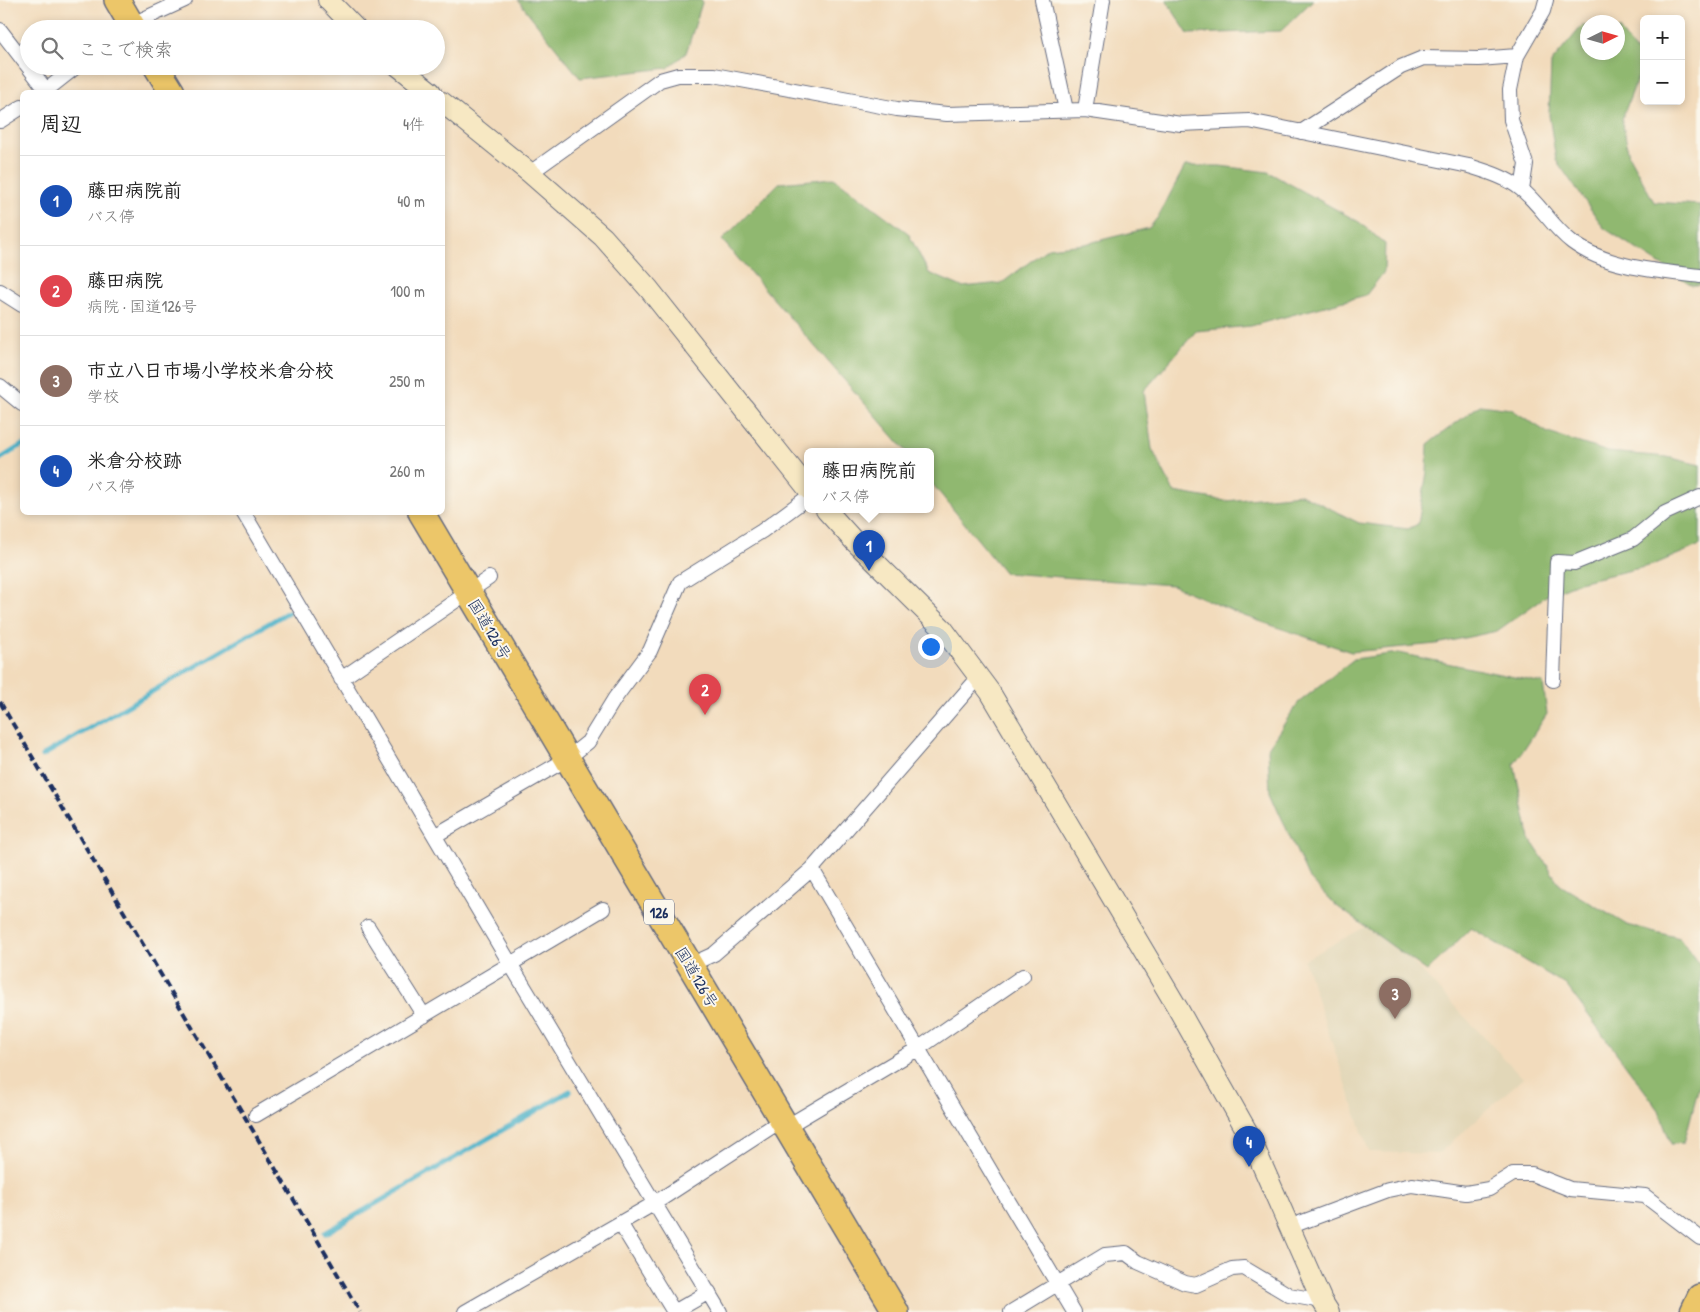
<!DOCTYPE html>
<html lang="ja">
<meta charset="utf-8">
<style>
:root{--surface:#fff;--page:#f2f2f2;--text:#222;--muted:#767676;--line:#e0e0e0;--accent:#1f6fb2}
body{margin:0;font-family:"Patrick Hand","Klee One",sans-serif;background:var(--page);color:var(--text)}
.controls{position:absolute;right:15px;top:15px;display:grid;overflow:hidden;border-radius:8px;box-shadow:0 2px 8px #0003}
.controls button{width:45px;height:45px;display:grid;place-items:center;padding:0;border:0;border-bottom:1px solid var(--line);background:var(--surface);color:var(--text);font:25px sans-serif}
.compass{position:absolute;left:1580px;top:15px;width:45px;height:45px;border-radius:50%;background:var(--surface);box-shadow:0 2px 8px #0003;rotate:85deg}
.you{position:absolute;left:930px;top:646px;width:18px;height:18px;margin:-12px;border:4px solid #fff;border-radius:50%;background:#1a73e8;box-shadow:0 0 0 8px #1a73e833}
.badge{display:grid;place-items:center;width:32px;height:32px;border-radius:50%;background:var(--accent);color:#fff;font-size:16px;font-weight:700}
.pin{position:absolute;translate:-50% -41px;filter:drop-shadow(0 1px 2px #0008)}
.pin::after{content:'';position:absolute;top:26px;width:18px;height:15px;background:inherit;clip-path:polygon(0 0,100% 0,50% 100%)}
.popup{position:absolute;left:804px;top:448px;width:130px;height:65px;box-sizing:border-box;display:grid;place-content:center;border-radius:8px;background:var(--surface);filter:drop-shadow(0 1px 4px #0005);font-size:16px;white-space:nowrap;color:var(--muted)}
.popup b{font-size:19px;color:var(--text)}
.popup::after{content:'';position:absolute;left:50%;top:100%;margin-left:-10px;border:10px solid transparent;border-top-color:var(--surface)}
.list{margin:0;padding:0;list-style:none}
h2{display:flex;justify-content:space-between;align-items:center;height:65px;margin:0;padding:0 20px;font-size:21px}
h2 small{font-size:16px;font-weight:400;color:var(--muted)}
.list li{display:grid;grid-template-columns:32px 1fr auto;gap:15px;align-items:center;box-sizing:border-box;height:90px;padding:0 20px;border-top:1px solid var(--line)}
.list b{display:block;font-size:19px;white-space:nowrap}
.list p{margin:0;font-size:16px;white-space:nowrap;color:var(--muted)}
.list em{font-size:16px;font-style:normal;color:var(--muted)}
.icon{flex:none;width:28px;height:28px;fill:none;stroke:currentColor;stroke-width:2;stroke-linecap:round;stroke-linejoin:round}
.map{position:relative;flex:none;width:1700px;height:1312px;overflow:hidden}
.search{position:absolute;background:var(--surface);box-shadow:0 2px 8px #0003;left:20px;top:20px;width:425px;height:55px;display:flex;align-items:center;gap:12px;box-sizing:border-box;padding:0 18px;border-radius:28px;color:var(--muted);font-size:19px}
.panel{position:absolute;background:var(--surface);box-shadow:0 2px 8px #0003;left:20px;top:90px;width:425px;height:425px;border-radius:8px}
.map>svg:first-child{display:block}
.built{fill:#e2d7b8}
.forest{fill:#90b86f;stroke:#567466}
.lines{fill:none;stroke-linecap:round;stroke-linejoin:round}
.stream{stroke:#48b0c7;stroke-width:5}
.street-casing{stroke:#666b7f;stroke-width:16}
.secondary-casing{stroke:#666b7f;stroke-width:22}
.highway-casing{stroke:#666b7f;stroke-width:28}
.street{stroke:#fff;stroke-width:14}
.secondary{stroke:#f7e8c3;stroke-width:20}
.highway{stroke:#ecc669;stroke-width:25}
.rail{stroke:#1b2f5e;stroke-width:4;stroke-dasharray:8 4;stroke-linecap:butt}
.labels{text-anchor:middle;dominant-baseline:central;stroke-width:4;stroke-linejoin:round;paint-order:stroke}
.shield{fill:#fbf7ec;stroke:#5e6b89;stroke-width:1}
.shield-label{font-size:15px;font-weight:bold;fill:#1b2f5e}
.street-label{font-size:16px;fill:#1b2f5e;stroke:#fbf7ec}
</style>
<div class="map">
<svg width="1700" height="1312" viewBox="0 0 1700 1312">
<rect width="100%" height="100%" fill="#fbf7ec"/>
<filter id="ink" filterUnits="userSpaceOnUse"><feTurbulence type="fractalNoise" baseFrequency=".02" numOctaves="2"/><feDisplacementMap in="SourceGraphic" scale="10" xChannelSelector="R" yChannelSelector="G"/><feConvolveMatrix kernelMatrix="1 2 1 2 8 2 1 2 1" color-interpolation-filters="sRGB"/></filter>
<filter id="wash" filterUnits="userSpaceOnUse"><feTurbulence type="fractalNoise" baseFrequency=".0096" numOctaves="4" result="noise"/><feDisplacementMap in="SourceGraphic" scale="20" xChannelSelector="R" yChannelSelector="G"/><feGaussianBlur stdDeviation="1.12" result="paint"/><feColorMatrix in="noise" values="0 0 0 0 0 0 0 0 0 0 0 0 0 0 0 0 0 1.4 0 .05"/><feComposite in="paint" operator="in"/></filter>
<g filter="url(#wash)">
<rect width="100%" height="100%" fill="#f2dbbc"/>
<path class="built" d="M 1374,922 L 1523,1078 L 1438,1154 L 1369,1152 L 1304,960 Z"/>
<path class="forest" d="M 518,0 L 702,0 L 702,3 L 686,53 L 668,68 L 580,78 Z
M 1166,0 L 1313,0 L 1281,31 L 1188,34 Z
M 1582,26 L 1587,26 L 1588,52 L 1618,52 L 1618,28 L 1644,61 L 1622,119 L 1629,156 L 1654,202 L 1700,205 L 1700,285 L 1692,285 L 1604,228 L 1556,160 L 1549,115 L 1551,63 Z
M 1185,166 L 1220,166 L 1268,172 L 1359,222 L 1385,244 L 1384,272 L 1366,295 L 1251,326 L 1196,331 L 1144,391 L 1152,449 L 1174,492 L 1226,501 L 1301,494 L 1359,523 L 1408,529 L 1418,524 L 1427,472 L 1428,444 L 1480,405 L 1511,409 L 1548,433 L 1608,452 L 1667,457 L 1700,465 L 1700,545 L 1653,565 L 1579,582 L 1546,596 L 1497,631 L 1436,644 L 1351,652 L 1244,616 L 1172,585 L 1005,573 L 930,481 L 930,452 L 907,452 L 722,240 L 779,183 L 834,178 L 908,233 L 929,273 L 962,287 L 1002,283 L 1048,248 L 1085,244 L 1149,228 L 1158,217 Z
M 1398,653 L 1543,683 L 1547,714 L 1514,764 L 1530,839 L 1560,885 L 1627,925 L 1680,938 L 1700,966 L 1700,1082 L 1684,1143 L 1671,1144 L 1659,1110 L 1566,985 L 1471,928 L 1427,971 L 1334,904 L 1308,877 L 1270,792 L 1268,748 L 1298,703 L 1354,659 Z"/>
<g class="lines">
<path class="stream" d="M 0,459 L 22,445
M 42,756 L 288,612
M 325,1233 L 570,1091"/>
</g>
</g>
<g filter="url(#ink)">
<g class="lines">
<defs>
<path id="street" d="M 1042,0 L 1066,110
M 126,27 L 185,0
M 0,30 L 47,91
M 44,92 L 77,66
M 1085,110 L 1103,0
M 0,121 L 22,107
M 1301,132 L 1401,67 L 1423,58 L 1479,59 L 1517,56
M 530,173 L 660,80 L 678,75 L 714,75 L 897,109 L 947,114 L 1085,110 L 1181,124 L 1249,121 L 1469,166 C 1488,172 1506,177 1521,189 C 1540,204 1552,227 1572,242 C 1607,268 1658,271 1700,276
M 1522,190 L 1526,164 L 1511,120 L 1510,90 L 1517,56 L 1543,11 L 1546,0
M 0,291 L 22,305
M 0,386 L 22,404
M 243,512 L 511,965 L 720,1312
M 341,679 L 489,578
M 1553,680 L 1557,562 L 1574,563 L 1633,539 L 1665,513 L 1700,497
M 436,835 L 567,759 L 588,742 L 615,698 L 650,651 L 680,582 L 762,531 L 808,497
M 812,869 L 1074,1312
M 368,927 L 424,1016
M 690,965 L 714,954 L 812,869 L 979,677
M 256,1115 L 603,909
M 786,1127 L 919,1048 L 1023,976
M 620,1223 L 674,1312 L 709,1292
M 1289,1227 L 1388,1190 L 1412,1185 L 1466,1193 L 1489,1189 L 1513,1174 L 1532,1174 L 1570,1189 L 1645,1196 L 1700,1238
M 465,1312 L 655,1203 L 782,1120
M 1011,1312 L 1105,1255 L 1126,1253 L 1138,1262 L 1185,1283 L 1196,1285 L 1232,1269 L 1244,1268 L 1289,1295 L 1322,1301"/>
<path id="secondary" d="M 328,0 L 356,29
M 398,66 L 431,92
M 442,102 L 530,173 L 603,237 L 649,289 L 808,489
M 826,510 L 855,542 L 943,629 L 990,692 L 1177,1007 L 1248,1133 L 1322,1301 L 1329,1312"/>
<path id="highway" d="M 117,0 L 134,29
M 156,66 L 172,92
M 421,512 L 896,1312
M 1693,1312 L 1700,1297"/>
</defs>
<use href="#street" class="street-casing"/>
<use href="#secondary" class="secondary-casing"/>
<use href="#highway" class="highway-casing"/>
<use href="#street" class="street"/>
<use href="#secondary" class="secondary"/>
<use href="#highway" class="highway"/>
<path class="rail" d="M 0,702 L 360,1312"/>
</g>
</g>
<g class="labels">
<rect class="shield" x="644" y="899.5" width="30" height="25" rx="4"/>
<g class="shield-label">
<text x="659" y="912">126</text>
</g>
<g class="street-label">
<text transform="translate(490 629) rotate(59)">国道126号</text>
<text transform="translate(697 977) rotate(59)">国道126号</text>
</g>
</g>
</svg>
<div class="controls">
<button>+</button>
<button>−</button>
</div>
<svg class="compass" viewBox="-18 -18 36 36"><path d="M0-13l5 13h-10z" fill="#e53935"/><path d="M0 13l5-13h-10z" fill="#767676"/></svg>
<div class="you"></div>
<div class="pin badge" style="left:869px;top:571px;background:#1a4fb4">1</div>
<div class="popup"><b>藤田病院前</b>バス停</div>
<div class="pin badge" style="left:705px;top:715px;background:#e0444e">2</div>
<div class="pin badge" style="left:1395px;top:1019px;background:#8d6e63">3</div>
<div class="pin badge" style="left:1249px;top:1167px;background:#1a4fb4">4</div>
<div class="search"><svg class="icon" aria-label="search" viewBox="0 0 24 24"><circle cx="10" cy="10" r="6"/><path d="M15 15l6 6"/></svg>ここで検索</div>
<section class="panel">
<h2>周辺<small>4件</small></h2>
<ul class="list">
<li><span class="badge" style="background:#1a4fb4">1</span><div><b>藤田病院前</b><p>バス停</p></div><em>40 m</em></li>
<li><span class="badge" style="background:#e0444e">2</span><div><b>藤田病院</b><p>病院 · 国道126号</p></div><em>100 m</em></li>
<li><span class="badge" style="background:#8d6e63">3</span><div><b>市立八日市場小学校米倉分校</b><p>学校</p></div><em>250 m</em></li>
<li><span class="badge" style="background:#1a4fb4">4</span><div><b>米倉分校跡</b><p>バス停</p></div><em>260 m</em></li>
</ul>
</section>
</div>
